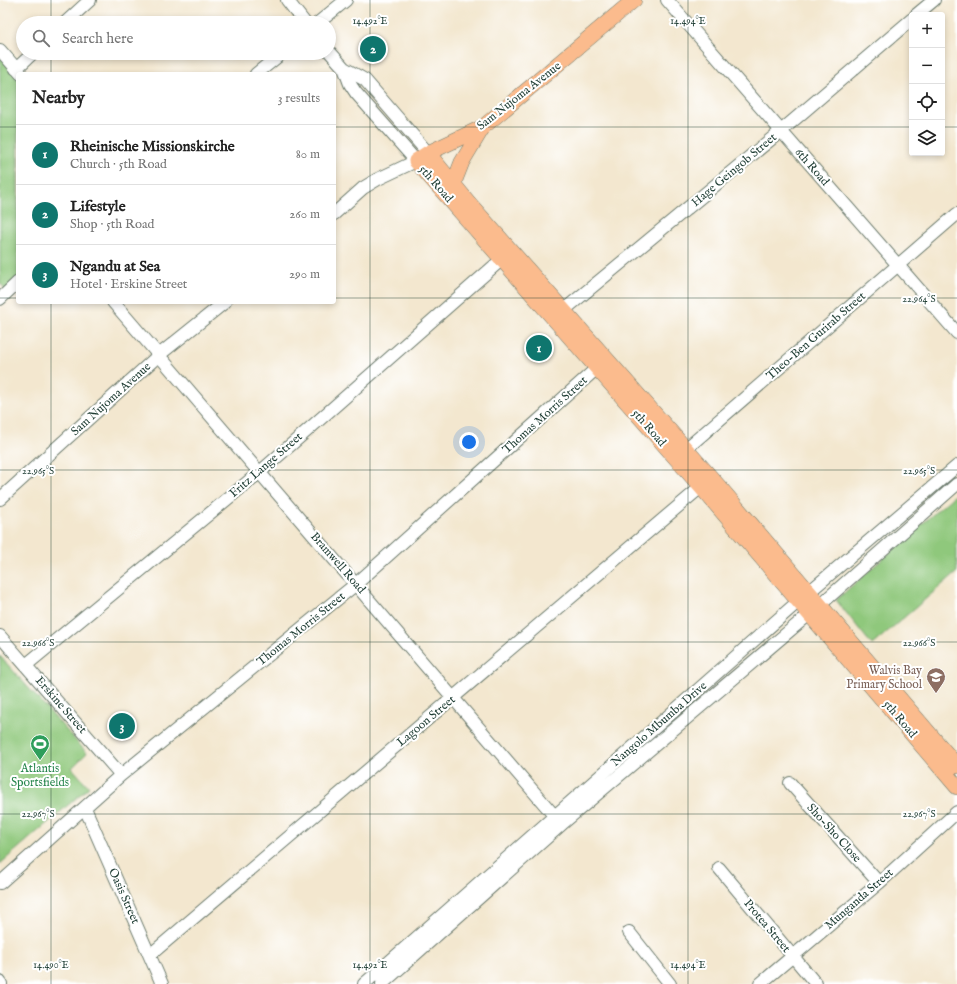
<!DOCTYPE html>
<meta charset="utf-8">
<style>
:root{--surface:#fff;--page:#f2f2f2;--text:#222;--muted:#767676;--line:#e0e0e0;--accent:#0f766e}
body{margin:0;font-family:"IM FELL English",serif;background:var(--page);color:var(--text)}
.controls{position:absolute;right:12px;top:12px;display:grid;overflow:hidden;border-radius:4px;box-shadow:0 2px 6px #0003}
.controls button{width:36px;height:36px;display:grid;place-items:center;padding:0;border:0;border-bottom:1px solid var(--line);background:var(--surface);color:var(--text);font:20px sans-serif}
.you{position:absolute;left:469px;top:442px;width:14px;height:14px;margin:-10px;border:3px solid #fff;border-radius:50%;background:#1a73e8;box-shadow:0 0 0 6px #1a73e833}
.badge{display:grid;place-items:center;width:26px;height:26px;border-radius:50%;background:var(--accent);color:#fff;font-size:13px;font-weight:700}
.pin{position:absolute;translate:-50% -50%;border:2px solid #fff;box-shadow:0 1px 4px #0006}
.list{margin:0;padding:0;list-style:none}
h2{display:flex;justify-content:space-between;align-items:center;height:52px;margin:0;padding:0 16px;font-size:17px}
h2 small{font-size:13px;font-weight:400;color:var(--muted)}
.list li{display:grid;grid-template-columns:26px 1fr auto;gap:12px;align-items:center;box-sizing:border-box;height:60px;padding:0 16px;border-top:1px solid var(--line)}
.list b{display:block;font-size:15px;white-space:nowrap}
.list p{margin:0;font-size:13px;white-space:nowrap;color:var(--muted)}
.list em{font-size:13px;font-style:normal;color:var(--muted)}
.icon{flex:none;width:22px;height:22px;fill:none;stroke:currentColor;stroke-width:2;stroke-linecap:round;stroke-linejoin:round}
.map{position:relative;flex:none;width:957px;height:984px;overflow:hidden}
.search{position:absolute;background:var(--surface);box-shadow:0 2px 6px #0003;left:16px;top:16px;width:320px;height:44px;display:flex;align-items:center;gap:10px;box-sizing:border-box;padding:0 14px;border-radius:22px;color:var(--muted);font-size:15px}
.panel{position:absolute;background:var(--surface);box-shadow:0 2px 6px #0003;left:16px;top:72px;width:320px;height:232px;border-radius:4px}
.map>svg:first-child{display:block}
.park{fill:#8fc87c;stroke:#578258}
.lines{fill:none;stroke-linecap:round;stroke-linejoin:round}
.minor-casing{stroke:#69786a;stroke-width:14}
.major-casing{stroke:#69786a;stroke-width:16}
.minor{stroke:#fff;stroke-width:12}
.major{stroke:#fbbb8d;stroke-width:15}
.ticks{fill:none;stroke:#1f3d34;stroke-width:1;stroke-opacity:0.45}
.labels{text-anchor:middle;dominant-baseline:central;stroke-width:4;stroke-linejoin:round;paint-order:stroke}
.street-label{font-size:12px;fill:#1f3d34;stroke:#fff}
.education-label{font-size:12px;fill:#785e54;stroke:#fff;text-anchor:end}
.leisure-label{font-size:12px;fill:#27864d;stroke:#fff}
.ticks-label{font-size:10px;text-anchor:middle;fill:#1f3d34;stroke:#fff;stroke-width:4;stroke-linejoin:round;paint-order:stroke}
</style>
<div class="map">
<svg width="957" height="984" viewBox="0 0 957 984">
<rect width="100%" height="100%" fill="#fff"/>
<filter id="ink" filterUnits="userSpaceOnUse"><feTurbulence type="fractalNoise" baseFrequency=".025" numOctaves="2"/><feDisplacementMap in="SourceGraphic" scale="8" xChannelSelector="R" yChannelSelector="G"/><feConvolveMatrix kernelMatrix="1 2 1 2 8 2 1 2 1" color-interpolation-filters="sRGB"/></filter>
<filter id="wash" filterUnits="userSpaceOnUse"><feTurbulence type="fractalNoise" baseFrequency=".012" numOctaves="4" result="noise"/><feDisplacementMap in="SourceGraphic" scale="16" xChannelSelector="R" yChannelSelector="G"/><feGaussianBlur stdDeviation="0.9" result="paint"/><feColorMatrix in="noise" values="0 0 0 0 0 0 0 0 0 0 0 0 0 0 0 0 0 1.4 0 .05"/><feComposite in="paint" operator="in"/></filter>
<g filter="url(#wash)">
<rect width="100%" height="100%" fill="#f3e7cf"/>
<path class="park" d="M 0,51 L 18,74 L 18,282 L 8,292 L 0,283 Z
M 957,493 L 957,572 L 872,645 L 836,600 Z
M 0,656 L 87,753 L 72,768 L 89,787 L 0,864 Z"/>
</g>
<g filter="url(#ink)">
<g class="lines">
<defs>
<path id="minor" d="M 287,0 L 305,23
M 667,0 L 957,333
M 916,15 L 934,0
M 65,23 L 90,0
M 318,23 L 346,0
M 0,50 L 21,74
M 329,51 L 344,68 L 365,80 L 428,153
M 16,69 L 33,53
M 256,74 L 282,53
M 334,214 L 363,188 L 378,179 L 416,161 L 356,93 L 350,84 L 344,68
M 0,299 L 18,282
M 113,302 L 558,820
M 558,315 L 781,131 L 912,19
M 680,454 L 957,214
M 0,499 L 159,355 L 225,302
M 0,636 L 121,775
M 26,665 L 260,472 L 501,260
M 790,783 L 879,883
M 85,808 L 162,984
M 719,868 L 816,984
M 0,883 L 121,775 L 356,584 L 597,368
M 629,932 L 670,984
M 150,955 L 701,487
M 0,982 L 1,984
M 364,984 L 809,592 L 957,466
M 382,984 L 562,824 L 820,605 L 957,484
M 760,984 L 879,883 L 957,812"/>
<path id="major" d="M 634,0 L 483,127 L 428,153 L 416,161 L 701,487 L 957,787
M 428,153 L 469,203 L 722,490 L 957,766
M 453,185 L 462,162 L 483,127"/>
</defs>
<use href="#minor" class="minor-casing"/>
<use href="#major" class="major-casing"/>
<use href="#minor" class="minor"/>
<use href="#major" class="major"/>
</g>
</g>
<path class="ticks" d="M 51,0 L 51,23M 370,0 L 370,984M 688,0 L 688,984M 51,53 L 51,74M 0,127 L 18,127M 334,127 L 912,127M 942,127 L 957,127M 0,298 L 18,298M 334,298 L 957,298M 51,302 L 51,984M 0,470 L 957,470M 0,642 L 957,642M 0,814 L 957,814"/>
<defs>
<symbol id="school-pin" viewBox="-11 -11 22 30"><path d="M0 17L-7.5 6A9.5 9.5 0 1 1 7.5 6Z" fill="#8d6e63" stroke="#fff"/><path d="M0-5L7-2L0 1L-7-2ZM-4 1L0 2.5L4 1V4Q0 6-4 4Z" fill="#fff"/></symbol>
<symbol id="stadium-pin" viewBox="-11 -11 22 30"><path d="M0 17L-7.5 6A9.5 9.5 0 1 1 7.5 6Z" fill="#2e9e5b" stroke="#fff"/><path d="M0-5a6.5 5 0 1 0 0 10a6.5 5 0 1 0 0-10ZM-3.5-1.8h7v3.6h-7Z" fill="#fff"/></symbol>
</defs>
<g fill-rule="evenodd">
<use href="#school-pin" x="925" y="666" width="22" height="30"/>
<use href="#stadium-pin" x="29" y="733" width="22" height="30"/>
</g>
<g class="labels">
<g class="street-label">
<text transform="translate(519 96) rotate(-38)">Sam Nujoma Avenue</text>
<text transform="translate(812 167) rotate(49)">6th Road</text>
<text transform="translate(734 170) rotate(-40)">Hage Geingob Street</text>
<text transform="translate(436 184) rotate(49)">5th Road</text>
<text transform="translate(816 336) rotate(-41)">Theo-Ben Gurirab Street</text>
<text transform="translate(111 399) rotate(-42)">Sam Nujoma Avenue</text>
<text transform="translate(545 415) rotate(-42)">Thomas Morris Street</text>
<text transform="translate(649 428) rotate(49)">5th Road</text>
<text transform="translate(266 465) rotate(-41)">Fritz Lange Street</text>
<text transform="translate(338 563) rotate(49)">Bramwell Road</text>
<text transform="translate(301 629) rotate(-39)">Thomas Morris Street</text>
<text transform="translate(61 705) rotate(49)">Erskine Street</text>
<text transform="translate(900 719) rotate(50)">5th Road</text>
<text transform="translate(426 721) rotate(-40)">Lagoon Street</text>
<text transform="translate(659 724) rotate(-41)">Nangolo Mbumba Drive</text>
<text transform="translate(834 833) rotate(48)">Sho-Sho Close</text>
<text transform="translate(124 896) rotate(66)">Oasis Street</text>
<text transform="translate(859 899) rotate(-41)">Munganda Street</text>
<text transform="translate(767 926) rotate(50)">Protea Street</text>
</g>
<g class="education-label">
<text x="922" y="670">Walvis Bay<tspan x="922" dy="14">Primary School</tspan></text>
</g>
<g class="leisure-label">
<text x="40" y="768">Atlantis<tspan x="40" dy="14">Sportsfields</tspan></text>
</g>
</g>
<g class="ticks-label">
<text x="370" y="24">14.492°E</text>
<text x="688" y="24">14.494°E</text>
<text x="919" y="302">22.964°S</text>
<text x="38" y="474">22.965°S</text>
<text x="919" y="474">22.965°S</text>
<text x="38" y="646">22.966°S</text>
<text x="919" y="646">22.966°S</text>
<text x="38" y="817">22.967°S</text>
<text x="919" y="817">22.967°S</text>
<text x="51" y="968">14.490°E</text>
<text x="370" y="968">14.492°E</text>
<text x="688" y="968">14.494°E</text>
</g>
</svg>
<div class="controls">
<button>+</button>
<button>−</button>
<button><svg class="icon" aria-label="locate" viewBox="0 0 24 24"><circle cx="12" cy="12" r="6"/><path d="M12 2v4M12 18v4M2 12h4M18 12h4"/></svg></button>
<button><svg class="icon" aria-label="layers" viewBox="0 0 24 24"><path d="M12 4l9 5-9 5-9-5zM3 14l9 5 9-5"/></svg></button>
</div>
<div class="you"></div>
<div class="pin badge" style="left:539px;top:348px">1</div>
<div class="pin badge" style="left:373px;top:49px">2</div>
<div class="pin badge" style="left:122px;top:726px">3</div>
<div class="search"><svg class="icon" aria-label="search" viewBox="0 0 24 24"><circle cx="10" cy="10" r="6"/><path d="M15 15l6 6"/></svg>Search here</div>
<section class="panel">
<h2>Nearby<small>3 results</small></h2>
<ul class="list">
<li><span class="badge">1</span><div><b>Rheinische Missionskirche</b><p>Church · 5th Road</p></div><em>80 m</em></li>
<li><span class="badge">2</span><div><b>Lifestyle</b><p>Shop · 5th Road</p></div><em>260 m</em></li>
<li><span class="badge">3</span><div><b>Ngandu at Sea</b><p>Hotel · Erskine Street</p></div><em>290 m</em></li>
</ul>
</section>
</div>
